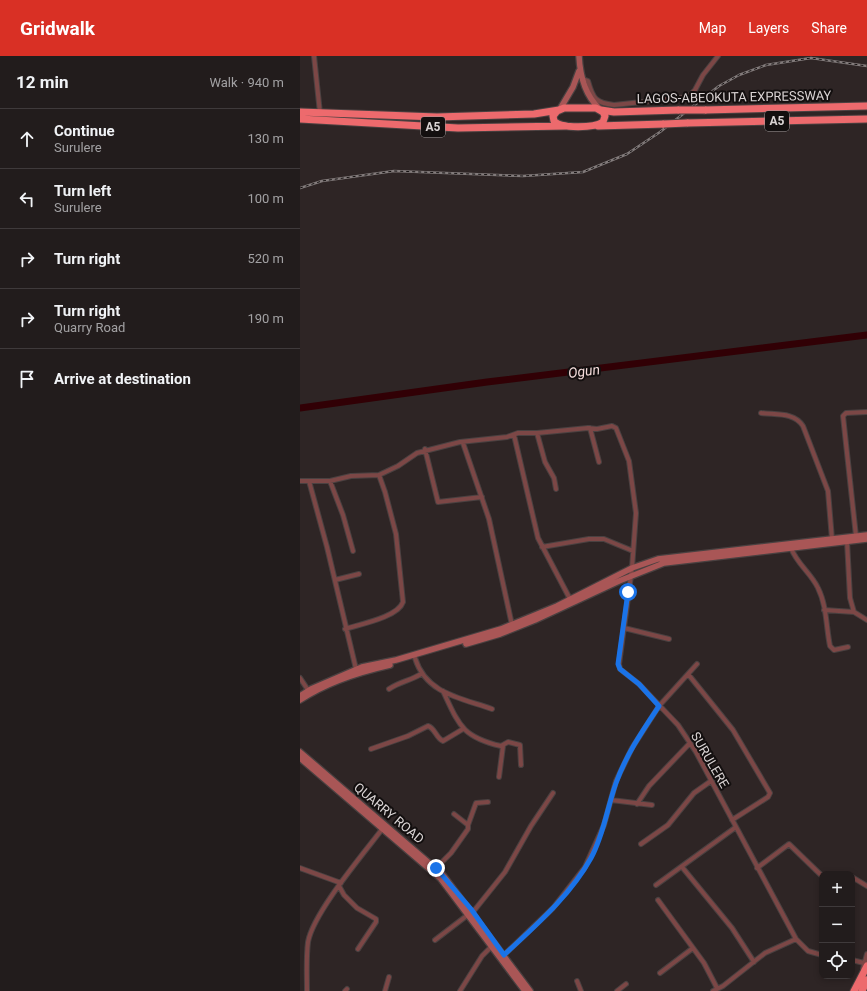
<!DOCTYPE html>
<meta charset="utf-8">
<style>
:root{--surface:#221c1c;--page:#2a2525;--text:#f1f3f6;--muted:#a2a1a3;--line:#3f3a3b;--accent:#d93025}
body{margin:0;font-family:Roboto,sans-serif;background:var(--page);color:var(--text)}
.controls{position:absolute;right:12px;bottom:12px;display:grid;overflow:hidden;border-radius:8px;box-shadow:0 2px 6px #0003}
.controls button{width:36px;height:36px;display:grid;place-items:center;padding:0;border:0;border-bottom:1px solid var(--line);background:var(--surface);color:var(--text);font:20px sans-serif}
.stop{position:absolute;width:12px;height:12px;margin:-9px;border:3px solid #1a73e8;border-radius:50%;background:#fff}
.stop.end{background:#1a73e8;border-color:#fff;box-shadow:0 1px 4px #0008}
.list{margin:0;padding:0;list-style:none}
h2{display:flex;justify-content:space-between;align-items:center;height:52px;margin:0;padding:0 16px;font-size:17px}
h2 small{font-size:13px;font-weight:400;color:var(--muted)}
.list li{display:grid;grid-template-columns:26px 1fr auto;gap:12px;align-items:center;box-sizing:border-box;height:60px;padding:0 16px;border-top:1px solid var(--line)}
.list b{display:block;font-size:15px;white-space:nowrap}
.list p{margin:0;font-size:13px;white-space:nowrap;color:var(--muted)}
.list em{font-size:13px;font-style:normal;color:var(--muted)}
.icon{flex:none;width:22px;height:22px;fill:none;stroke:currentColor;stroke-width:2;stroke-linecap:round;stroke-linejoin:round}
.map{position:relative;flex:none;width:567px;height:935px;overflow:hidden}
header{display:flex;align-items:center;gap:24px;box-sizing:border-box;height:56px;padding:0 20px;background:var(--accent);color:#fff}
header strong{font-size:19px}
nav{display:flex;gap:22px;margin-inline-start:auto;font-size:14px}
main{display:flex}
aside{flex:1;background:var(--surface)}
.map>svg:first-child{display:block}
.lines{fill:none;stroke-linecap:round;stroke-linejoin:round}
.river{stroke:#310005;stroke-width:7}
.street-casing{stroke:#4a4141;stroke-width:6}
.secondary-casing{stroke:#4a4141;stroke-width:8}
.highway-casing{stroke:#4a4141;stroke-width:9}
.street{stroke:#7c4746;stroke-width:4}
.secondary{stroke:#a95656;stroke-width:5.5}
.highway{stroke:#ed6a6d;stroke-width:7}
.rail-casing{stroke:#827b7b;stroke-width:2.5}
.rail{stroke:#130f0f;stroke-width:1;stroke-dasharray:3;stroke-linecap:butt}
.highway-bridge-casing{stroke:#4a4141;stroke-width:9;stroke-linecap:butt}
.highway-bridge{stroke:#ed6a6d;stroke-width:7}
.route{stroke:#1a73e8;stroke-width:5}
.labels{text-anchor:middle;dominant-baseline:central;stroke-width:4;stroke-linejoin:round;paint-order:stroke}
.shield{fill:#130f0f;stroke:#9e9999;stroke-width:1}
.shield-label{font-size:12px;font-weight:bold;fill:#dad4d4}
.street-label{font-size:13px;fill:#dad4d4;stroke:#130f0f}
.water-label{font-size:14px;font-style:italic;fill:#f3dbda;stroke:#130f0f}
</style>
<header>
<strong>Gridwalk</strong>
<nav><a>Map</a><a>Layers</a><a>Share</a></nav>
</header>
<main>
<aside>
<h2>12 min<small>Walk · 940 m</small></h2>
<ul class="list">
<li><svg class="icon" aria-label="ahead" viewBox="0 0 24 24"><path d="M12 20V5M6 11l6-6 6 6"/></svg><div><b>Continue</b><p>Surulere</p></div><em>130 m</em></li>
<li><svg class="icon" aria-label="left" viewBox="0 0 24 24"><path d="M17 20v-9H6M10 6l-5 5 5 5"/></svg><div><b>Turn left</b><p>Surulere</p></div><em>100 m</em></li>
<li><svg class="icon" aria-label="right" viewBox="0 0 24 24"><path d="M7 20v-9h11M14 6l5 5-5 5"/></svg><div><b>Turn right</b></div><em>520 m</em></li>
<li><svg class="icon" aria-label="right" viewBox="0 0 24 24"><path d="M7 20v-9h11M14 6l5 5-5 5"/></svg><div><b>Turn right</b><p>Quarry Road</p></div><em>190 m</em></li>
<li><svg class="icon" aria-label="arrive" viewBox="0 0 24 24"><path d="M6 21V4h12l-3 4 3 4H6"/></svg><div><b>Arrive at destination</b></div></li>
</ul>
</aside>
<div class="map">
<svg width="567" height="935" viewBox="0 0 567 935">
<rect width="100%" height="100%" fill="#2e2525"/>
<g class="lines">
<path class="river" d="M 0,352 L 187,326 L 567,279"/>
<defs>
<path id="street" d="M 14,0 L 20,57
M 283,23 L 288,25 C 293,43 296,47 314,49 L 388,41 L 395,34 L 403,19 L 418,0
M 461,357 C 476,359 494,356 503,370 L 528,435 L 532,483
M 290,372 L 299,406
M 237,377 L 245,406 L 254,422 L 256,433
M 214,379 L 238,482 L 270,543
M 163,387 L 189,463 L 212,569
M 125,393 L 138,446 L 182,441
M 0,425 L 30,425 L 51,420 L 79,419 L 98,410 L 117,397 L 160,386 L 207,381 L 218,377 L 237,377 L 288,372 L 297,373 L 312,370 L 316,372 L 329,405 L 336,457 L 332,512 L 319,608 L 320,613 L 339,628 L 378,669 L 396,696 L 496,883 L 508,895 L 522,899
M 9,425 L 27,491 L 56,613
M 30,425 L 43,459 L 53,495
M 556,480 L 543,360 L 546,357 L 567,356
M 547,485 L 550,542 L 554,556
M 242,491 L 289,483 L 304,483 L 333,495
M 491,492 C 497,508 511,517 518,532 C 527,550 526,571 530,590 L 534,594 L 548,591
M 35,524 L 59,518
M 524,554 L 554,556 L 567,564
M 324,572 L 369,583
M 45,573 C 61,568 98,561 103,546 L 96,478 L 85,436 L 79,419
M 115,602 C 126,638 161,642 192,653
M 388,618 L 433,674 L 470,737 L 468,741 L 432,764
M 0,622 L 8,634
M 89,633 C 101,625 110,625 121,618
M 143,635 C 159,669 162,681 201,690 L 208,686 L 220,689 L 221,709
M 71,693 L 108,680 L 128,670 C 135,672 136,682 143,685 L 163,673
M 199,721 L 203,690
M 311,744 L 352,749
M 337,748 L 349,730 L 390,687
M 168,769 L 176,747 L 188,746
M 341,788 L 368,769 L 394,737 L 411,725
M 382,811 L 432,872 L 454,906
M 0,812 L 41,827
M 136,812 L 151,797 L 168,773 L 168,769 L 154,758
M 457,812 L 489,788 L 522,820
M 552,821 L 567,830
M 356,829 L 436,771
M 39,830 L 44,839 L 57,852 L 76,863 L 76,866 L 58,893
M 358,844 L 404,907 L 417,932
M 173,856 L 205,816 L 231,770 L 253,737
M 135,884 L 169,858
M 204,899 L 253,852 L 285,811 L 304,769 L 316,725 L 332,692 L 359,650 L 397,608
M 552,904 L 564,907
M 563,913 L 567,898
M 360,917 L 393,892
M 277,925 L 281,935
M 7,935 C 7,919 6,902 8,886 C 13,857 64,797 83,772
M 45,935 L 47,933
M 85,935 L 89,921
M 160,935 L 182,900 L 192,890
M 317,935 L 326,928
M 413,935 L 423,930 L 465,897 L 496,883"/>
<path id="secondary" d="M 279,0 C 280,19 285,39 299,52
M 260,53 L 273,31 L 279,15
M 166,588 L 200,578 L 235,564 L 319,525 L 364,507 L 567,483
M 0,640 L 11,633 L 62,611 L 96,604 L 201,573 L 257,550 L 332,512 L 358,503 L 567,479
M 0,644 C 27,626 59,616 90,609
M 0,696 L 142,818 L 230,935
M 0,702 L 141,823 L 225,935"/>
<path id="highway" d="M 264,52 L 296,52 L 303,56 L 305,60 L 303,66 C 295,72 261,73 254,65 L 253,60 L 257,55 Z
M 301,54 L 314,56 L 379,54
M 405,54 L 567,50
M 0,56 L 137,61 L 234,58 L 259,54
M 0,63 L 158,72 L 266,70
M 387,67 L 567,63
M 298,70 L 364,68
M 554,935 L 567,910
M 562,935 L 567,924"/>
</defs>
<use href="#street" class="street-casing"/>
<use href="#secondary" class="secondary-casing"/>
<use href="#highway" class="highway-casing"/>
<use href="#street" class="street"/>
<use href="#secondary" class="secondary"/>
<use href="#highway" class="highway"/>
<defs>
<path id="rail" d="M 0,132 L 22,125 L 94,115 L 223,120 L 283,116 L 327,98 L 360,76 L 419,30 L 439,19 L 466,9 L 511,2 L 567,10"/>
</defs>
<use href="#rail" class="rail-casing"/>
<use href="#rail" class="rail"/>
<defs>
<path id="highway-bridge" d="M 379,54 L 405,54
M 364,68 L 387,67"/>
</defs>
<use href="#highway-bridge" class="highway-bridge-casing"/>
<use href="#highway-bridge" class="highway-bridge"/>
</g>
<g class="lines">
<path class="route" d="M 136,812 L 171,853 L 204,899 C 235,870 270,840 291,802 C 304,778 307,752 316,727 C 326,699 343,674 359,650 L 339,628 L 320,613 L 318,608 L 328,536"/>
</g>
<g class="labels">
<g class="shield">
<rect x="465" y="55" width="24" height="20" rx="3"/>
<rect x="121" y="61" width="24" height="20" rx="3"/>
</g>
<g class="shield-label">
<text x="477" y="65">A5</text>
<text x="133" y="71">A5</text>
</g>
<g class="street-label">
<text transform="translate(434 41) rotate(-1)">LAGOS-ABEOKUTA EXPRESSWAY</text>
<text transform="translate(410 704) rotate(60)">SURULERE</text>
<text transform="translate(89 757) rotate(40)">QUARRY ROAD</text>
</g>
<g class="water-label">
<text transform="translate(284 315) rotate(-7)">Ogun</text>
</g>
</g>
</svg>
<div class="controls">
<button>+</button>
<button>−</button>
<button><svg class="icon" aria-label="locate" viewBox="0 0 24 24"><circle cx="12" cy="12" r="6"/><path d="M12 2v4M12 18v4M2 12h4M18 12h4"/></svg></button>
</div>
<div class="stop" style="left:328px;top:536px"></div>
<div class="stop end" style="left:136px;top:812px"></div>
</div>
</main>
